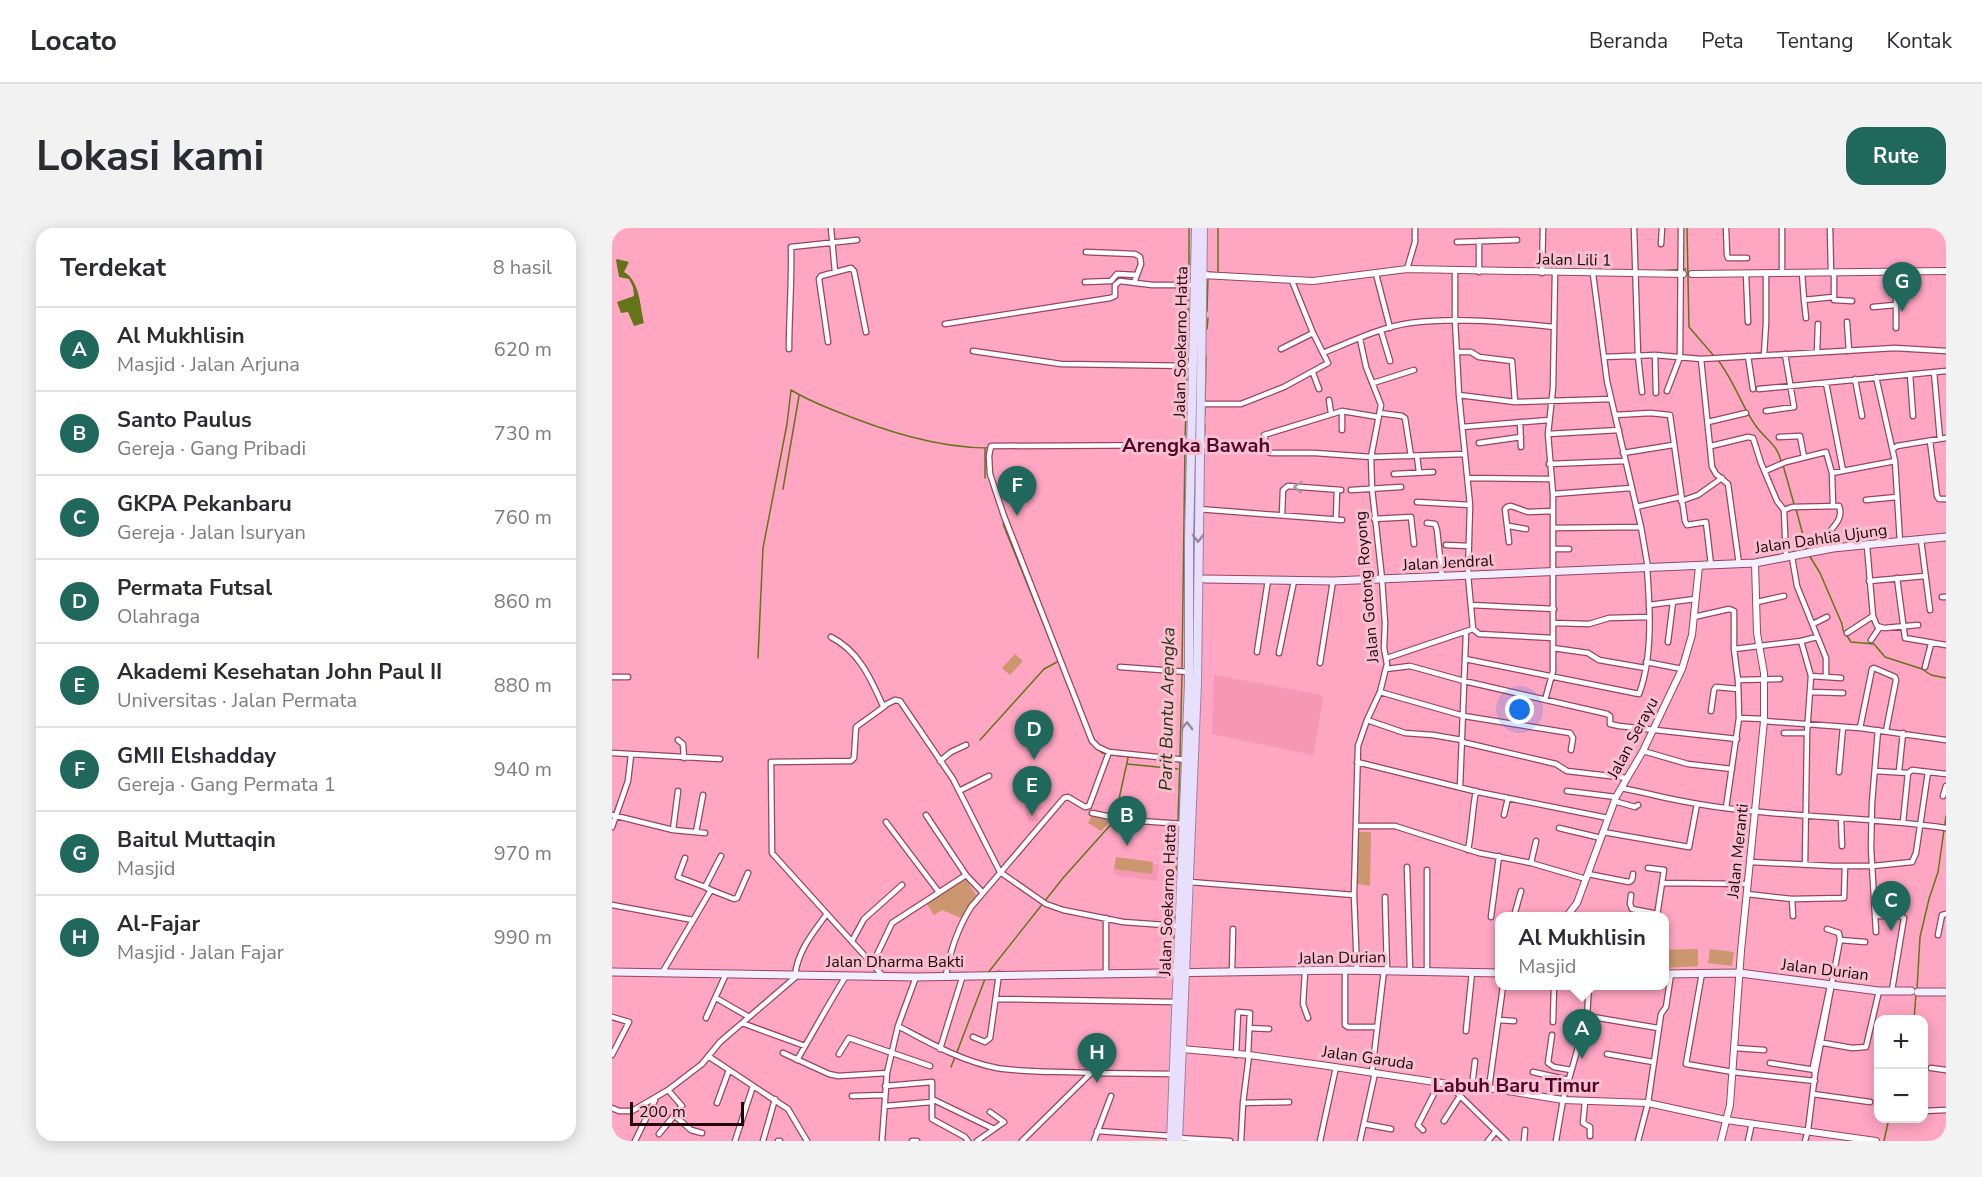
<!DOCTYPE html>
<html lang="id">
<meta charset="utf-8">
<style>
:root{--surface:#fff;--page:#f2f2f3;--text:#2b2b33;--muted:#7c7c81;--line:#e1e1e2;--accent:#21685c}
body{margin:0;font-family:"Nunito Sans",sans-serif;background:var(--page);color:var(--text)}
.controls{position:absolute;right:18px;bottom:18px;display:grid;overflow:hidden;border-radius:12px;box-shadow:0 3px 15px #0003}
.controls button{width:54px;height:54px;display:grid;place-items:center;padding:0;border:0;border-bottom:2px solid var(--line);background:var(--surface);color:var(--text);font:30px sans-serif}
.scale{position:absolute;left:18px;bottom:15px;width:114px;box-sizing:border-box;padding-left:6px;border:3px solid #1f030d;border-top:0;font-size:16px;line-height:21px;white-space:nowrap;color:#1f030d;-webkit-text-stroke:4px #f7c0d0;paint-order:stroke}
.you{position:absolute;left:908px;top:482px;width:21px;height:21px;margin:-15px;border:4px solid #fff;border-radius:50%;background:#1a73e8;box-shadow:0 0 0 9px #1a73e833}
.badge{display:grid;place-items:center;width:39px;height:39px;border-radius:50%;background:var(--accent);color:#fff;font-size:20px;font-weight:700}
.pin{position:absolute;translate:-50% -50px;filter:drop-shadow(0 2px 3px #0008)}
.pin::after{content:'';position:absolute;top:32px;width:21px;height:18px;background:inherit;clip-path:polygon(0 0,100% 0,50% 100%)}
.popup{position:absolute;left:883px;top:684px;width:174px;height:78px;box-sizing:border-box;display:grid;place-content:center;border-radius:12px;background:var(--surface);filter:drop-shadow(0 2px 4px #0005);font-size:20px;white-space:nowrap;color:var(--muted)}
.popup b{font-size:22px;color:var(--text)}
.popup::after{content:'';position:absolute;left:50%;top:100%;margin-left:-12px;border:12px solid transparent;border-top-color:var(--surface)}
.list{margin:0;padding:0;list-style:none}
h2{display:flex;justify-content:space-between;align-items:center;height:78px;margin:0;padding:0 24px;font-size:26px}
h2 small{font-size:20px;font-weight:400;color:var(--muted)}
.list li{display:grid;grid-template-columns:39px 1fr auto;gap:18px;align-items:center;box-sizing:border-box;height:84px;padding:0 24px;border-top:2px solid var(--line)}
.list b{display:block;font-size:22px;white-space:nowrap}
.list p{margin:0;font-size:20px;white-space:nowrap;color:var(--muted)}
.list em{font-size:20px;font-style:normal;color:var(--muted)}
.map{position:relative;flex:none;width:1334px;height:913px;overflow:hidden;border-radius:18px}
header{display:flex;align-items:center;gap:36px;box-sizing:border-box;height:84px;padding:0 30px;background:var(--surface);border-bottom:2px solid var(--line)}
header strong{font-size:28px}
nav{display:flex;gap:33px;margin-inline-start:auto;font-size:21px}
.intro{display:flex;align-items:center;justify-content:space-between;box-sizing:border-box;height:144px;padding:0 36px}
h1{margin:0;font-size:42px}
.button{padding:15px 27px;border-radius:18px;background:var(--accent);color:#fff;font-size:21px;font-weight:700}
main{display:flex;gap:36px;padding:0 36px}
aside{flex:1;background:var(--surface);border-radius:18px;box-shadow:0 3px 15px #0003}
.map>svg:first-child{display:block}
.built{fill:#f597b5}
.green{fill:#ca976f}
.water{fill:#647418}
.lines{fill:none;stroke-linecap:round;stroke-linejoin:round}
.stream{stroke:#647418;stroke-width:1.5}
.minor-casing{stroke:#934561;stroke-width:7}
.tertiary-casing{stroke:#934561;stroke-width:8}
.secondary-casing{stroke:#934561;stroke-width:9}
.primary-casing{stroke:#9784a7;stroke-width:10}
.minor{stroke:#fff;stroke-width:4.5}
.tertiary{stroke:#fff;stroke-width:6}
.secondary{stroke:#f3effe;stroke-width:7}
.primary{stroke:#e8dffc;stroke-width:8}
.oneway{stroke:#a59a9e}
.oneway2{stroke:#98879c}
.labels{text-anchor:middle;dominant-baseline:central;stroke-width:6;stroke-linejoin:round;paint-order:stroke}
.street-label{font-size:16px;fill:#1f030d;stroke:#f7c0d0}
.water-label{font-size:18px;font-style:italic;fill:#2c340f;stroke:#f7c0d0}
.quarter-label{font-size:20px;font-weight:bold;fill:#510529;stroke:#f7c0d0}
</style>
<header>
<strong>Locato</strong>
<nav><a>Beranda</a><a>Peta</a><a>Tentang</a><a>Kontak</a></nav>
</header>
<div class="intro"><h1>Lokasi kami</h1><a class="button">Rute</a></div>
<main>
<aside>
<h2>Terdekat<small>8 hasil</small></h2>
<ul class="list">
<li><span class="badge">A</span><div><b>Al Mukhlisin</b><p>Masjid · Jalan Arjuna</p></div><em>620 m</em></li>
<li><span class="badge">B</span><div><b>Santo Paulus</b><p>Gereja · Gang Pribadi</p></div><em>730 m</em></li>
<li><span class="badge">C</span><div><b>GKPA Pekanbaru</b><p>Gereja · Jalan Isuryan</p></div><em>760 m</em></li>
<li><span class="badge">D</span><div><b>Permata Futsal</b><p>Olahraga</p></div><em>860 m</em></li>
<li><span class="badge">E</span><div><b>Akademi Kesehatan John Paul II</b><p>Universitas · Jalan Permata</p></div><em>880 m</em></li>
<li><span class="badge">F</span><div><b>GMII Elshadday</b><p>Gereja · Gang Permata 1</p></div><em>940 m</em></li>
<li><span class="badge">G</span><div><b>Baitul Muttaqin</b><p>Masjid</p></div><em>970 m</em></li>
<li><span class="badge">H</span><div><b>Al-Fajar</b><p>Masjid · Jalan Fajar</p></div><em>990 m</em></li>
</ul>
</aside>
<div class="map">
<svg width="1334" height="913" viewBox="0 0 1334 913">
<rect width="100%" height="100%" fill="#ffa6c2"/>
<path class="built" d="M 602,447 L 710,467 L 711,473 L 701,527 L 600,506 Z
M 428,573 L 431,581 L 424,583 L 427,593 L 417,595 L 412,578 Z
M 541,636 L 547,637 L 545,653 L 502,647 L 502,641 L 539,645 Z
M 466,824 L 477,824 L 476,842 L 466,842 Z"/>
<path class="green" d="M 403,426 L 411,433 L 398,447 L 390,440 Z
M 480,587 L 500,591 L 489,603 L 476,595 Z
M 742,604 L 759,604 L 758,658 L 742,655 Z
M 504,629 L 541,634 L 540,646 L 502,641 Z
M 353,650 L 364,667 L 349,690 L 330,682 L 322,687 L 314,675 Z
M 1086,721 L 1086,738 L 1053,740 L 1053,722 Z
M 1098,721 L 1122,724 L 1120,738 L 1096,735 Z"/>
<path class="water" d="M 5,31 L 17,34 L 12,44 C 28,53 28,78 32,95 L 22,98 L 16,84 L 9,85 L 5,74 L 22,68 L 21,59 L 17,51 L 7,49 L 4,32 Z"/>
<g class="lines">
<path class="stream" d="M 1075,0 L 1077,99 L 1102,128
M 779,40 L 790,39
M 1046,43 L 1074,41
M 597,44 L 606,45 L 606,0
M 606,45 L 623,46
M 577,54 L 577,0
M 595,83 L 596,48
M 595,101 L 596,90
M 576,112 L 576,59
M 1105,131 C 1123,153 1131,183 1147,202 C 1157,214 1165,217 1169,233
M 575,135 L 575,115
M 593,173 L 594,128
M 593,186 L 593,178
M 573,214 L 575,141
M 592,217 L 593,197
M 373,221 L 373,250
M 1171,237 L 1182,276
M 171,261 L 187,168
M 1184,281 L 1195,322
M 391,296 L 448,437
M 1197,327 L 1208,345 L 1230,396 L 1231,402 L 1239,414 L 1262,416 L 1273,429 L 1310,441 L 1319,447 L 1334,450
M 146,430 L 151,320 L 175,196 L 179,162 C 192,170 206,176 221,182 C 270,202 324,220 377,220
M 570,441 L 573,218
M 368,512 L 432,441 L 445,434
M 478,514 L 490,525 L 495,526
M 500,527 L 530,530
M 568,528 L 570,446
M 515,536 L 566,541
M 584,558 L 586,512
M 503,589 L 516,530
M 556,739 L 561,736 L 568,533
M 375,746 L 451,650 L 502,593
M 1305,761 L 1308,709 L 1317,671 L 1326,644 L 1334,588
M 1302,792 L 1304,766
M 345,824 L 373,751
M 339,839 L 343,829
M 1272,913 L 1277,890"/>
<defs>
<path id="minor" d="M 219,0 L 223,44
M 1022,0 L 1026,128 L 1030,164
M 1114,0 L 1115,27 L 1116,30 L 1135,30
M 1170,0 L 1170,45
M 1218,0 L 1219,45
M 845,14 L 905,12
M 1049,16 L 1050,0
M 474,24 L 523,26 L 528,29 L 529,36 L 522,55
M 795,41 L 803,14 L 803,0
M 867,44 L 867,13
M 930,45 L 931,0
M 1190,45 L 1192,72 L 1221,69
M 1222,45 L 1222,72 L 1240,73
M 764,46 L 778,100
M 981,46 L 995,153 L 1029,299 L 1036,340
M 1134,46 L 1136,94
M 680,53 L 701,105
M 473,54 L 499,53 L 505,46 L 525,47
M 1192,72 L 1194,90
M 1261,79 L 1283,77
M 1235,94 L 1237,123
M 333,96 L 498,70 L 503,68 L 503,57 L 508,53 L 540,57 L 583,57
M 1284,100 L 1284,44
M 769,103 L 778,133
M 216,114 L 207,51 L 209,48 L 239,40 L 242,43 L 254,104
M 177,121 C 177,87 180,53 179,19 L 245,12
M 361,123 L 449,136 L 582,138
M 845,124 L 859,124 L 867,129 L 900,133 L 903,174
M 1205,124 L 1206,96
M 711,125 C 738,114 769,99 798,95 C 846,89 894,94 942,99
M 1043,127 L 1044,165
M 1152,127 L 1154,95 L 1154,46
M 1136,128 L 1141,161
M 992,129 L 1043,127 L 1089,131 L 1283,120 L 1334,123
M 1089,131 L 1100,239 L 1104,246 L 1116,256 L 1127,336
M 1322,144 L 1328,211
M 701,145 L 707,161
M 1298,146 L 1301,188
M 1264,149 L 1283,233 L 1288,314
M 1243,151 L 1250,188
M 761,155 L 802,142
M 1214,155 L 1231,243
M 1147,161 L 1334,143
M 1055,163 L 1068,129 L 1069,0
M 847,167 L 903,174 L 999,171
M 717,172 L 719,185
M 588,176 L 629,176 L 672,159 L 716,135 L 701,105 L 669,121
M 730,183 L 730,202
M 1154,183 L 1182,179 L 1173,126
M 768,185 L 790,188 L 793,190 L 799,228
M 1003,187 L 1038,185 L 1058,187 L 1073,293 L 1075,297 L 1094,294 L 1099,337
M 766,189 L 730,183 L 652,207 L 656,224 L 660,225 L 703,225 L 759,229 L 853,226
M 908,194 L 909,219
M 1096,194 L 1134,185
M 850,199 L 937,192
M 936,206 L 1007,202
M 1167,209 L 1188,208 L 1192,229
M 1318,213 L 1325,268 L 1327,271 L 1334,271
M 867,215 L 909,209
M 588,218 L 604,216 L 654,218
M 1099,218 L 1136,209 L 1141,210 L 1149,235 L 1165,273 L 1172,282 L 1174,329
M 1281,221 L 1285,218 L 1334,210
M 1011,225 L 1061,217
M 805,228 L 807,244
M 937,236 L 1013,233
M 1153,243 L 1174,234 L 1214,224 L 1220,245 L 1221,277
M 1220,245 L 1283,233
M 782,246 L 821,244
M 856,250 L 939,251
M 739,262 L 789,259
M 941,266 L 1019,260
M 1254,272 L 1285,269
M 1069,273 L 1086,267 L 1110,250
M 805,274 L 858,277
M 1024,279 L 1068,269
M 586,281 L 730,292
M 1172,282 L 1180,279 L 1227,278 C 1231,288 1225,295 1219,302 L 1220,320
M 670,286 L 671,262 L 676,258 L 729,262
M 724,291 L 725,262
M 762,291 L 799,289 L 802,316
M 815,295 L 823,296 L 825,302 L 830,349
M 897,298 L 914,301
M 941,300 L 1029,299
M 1309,312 L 1318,382
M 897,314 L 893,281 L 895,279 L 899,278 L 916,284 L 941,283
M 834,317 L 857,318
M 1255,318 L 1261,388 L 1265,398 L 1272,400 L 1306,397
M 941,321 L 957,321
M 1180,329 L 1185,358 L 1214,430 L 1214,449
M 1285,350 L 1293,410 L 1334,417
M 1257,353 L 1313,348
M 1330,369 L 1334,369
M 1145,374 L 1172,368
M 859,377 L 942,381
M 1037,377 L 1083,371
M 1082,389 L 1117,381 L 1122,383 L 1122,421 L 1126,452 L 1127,490 L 1114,580
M 942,395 L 977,396 L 997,390 L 1037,389
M 1201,396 L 1215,389
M 861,401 L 867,406 L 941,410
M 1235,405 L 1261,388
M 219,409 C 247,423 259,451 271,478 L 283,472 L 288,473 L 341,551 L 388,644 L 434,676 L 451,682 L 511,694 L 567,698
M 1259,412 L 1268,399
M 1189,413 L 1199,448 L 1195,505 L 1193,637
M 1056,414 L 1061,374
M 941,420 L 976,425 L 987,432 L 1033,440
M 1122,421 L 1189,413 L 1205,409
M 645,424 L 656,352
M 667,425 L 682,353
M 775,430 L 861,401 L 856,347 L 858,277 L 847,167 L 843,92 L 843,43
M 853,431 L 1027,466 C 1041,429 1038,380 1035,340
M 1034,434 L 1070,441
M 708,435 L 721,353
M 508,439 L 577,444
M 1313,439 L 1319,416
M 774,441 L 798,438 L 852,453 L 995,486 L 998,488 L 998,496 L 1007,498 L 1125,511
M 1199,448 L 1229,450
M 0,449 L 16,449
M 1126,452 L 1168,451
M 768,464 L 852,488 L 958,505 L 961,510 L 959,522
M 1199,464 L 1231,465
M 933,472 L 941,443 L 941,266 L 936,206 L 941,160 L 943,45
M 1099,483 L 1102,462 L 1104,459 L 1126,461
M 1127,490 L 1152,491
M 755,492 L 793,505 L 821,507 L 850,512
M 1152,493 L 1248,500 L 1334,512
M 1248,500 L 1260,441 L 1262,440 L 1283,449 L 1284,452 L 1274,503
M 1172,505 L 1195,505
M 66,512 L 71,516 L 72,530
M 850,514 L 944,536 L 955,543 L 1015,550
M 1031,523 L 1076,536 L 1120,541
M 0,525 L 108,531
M 575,532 L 497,524 L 486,519 L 480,513 L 392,288 L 378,246 L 377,228 L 379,218 L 580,217
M 328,533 L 339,524 L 354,517
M 745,534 L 866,564 L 996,590
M 1263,543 L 1296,545 L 1300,542 L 1334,546
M 1287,543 L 1291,505
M 1227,544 L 1231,499
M 848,559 L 854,405
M 1009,560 C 1035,565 1060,572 1086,576 C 1168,590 1252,588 1334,600
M 347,563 L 377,548
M 955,563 L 1004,569
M 1331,568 L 1334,558
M 1002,573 L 1023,579 L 1026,577
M 480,585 L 514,592 L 571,596
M 0,587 L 61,602 L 93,605
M 314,587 L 354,647 L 371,665
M 892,587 L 896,570
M 1229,591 L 1230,618
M 274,594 L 326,663
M 1291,594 L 1296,545
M 744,598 L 783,598 L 867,625 L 919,635 L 974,651
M 0,599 L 16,553 L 19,527
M 947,600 L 989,610
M 61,602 L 66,563
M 84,604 L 91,567
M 991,604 L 1077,619 L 1085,576
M 856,622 C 860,602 860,583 864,563
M 73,630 L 66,649 L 93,659
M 1139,634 L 1221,638 L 1261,638 L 1300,634 L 1304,625 L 1316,544
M 919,635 L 924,613
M 795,639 L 798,742
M 1036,640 L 1052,642 L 1050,655
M 815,642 L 815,743
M 976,646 L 1017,654 L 1020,652 L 1021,646
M 578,654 L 742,667
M 99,662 L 122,671 L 125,670 L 136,645
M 1135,666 L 1180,671 L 1232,670 L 1233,638
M 1019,667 L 1018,676 L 1020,681 L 1046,686
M 773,669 L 775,742
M 1180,671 L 1181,688
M 0,677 L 81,692
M 902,688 L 909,663
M 1045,688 L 1050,655 L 1136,656
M 1264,688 L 1289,688 L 1292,690 L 1280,762
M 879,689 L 887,628
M 1264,704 L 1259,620 L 1260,575 L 1266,502
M 1326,707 L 1330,687 L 1334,686
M 1228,712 L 1253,714
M 240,713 L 252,691 L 290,657
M 260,737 L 280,695 L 354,647
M 733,742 L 733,797 L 736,799 L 764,799
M 745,743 L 742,667 L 746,518 L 755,492 L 768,464 L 775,436 L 772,420 L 773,395 L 770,351 L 760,261 L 759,229 L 769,177 L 754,139 L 748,111
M 620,744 L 621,701
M 693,744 L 691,776 L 696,790
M 50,745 L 99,662 L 93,659 L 109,628
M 494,745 L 494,690
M 1090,745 L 1074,836 L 1121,844 L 1203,853
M 183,747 C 186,723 200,706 214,687
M 334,747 C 338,723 346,700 359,679 L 452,570 L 456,569 L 473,579 L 477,578 L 497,524
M 271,748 L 160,625 L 159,534 L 239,533 L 242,530 L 244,499 L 273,478
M 104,770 L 137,789
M 384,771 L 564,774
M 975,788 L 1046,800
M 0,789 L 17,794 L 0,827
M 94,790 L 114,746
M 887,792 L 902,793
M 941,794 L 942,758
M 130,795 L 193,818
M 286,798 C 318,815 349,833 385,840 C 416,845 448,843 479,845
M 637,800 L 657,801
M 854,803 L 860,744
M 940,807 L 936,835 L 942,839 L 959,842
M 361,809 L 373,814 L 378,810 L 387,746
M 1206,814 L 1240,820 L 1254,819 L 1267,763
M 1123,820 L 1152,822
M 328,821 L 351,747
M 171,825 L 217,846 L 226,848 L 275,845
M 227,826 L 237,810 L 318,838
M 995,826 L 1041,834
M 624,827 L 626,784 L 638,785 L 636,827
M 96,828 L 176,881 L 195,913
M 185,832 C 202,803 217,775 234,748
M 1158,835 L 1203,842
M 1319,840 L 1334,842
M 760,844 L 772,742
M 921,844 L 957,852
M 1203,846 L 1201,839 L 1218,758
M 836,856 L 894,913
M 273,858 L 320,854 L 320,891 L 353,909 L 356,913
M 860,858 L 863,833
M 877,860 L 891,758
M 1201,866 L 1258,874
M 240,868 L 273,867
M 320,871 L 382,901
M 973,874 L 971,895 L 978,899 L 978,908
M 105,875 L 117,842
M 631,875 L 677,874
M 273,878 L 320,874
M 0,880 L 7,883 L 20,883 L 56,862 L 90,836 L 108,814 L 186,747
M 1312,883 L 1334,882
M 62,887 L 79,902 L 90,905
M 832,893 L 848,868
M 752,896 L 779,901
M 811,902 L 806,897 L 828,854
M 485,903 L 559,908
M 47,906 L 70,878 L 56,862
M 566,910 L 618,913
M 23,913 L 43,872
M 123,913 L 141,858
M 151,913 L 163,871
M 166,913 L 168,913
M 270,913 L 275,845 L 286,798 L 304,749
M 300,913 L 305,913
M 365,913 L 392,894 L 378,884
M 410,913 L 479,845 L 562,846
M 482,913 L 499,868
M 629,913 L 631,875 L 637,827
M 708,913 L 724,839
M 748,913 L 763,845
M 876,913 L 884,903
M 912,913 L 913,902
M 944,913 L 951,872 L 975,788 L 977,758
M 1026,913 L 1036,875 L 1049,786 L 1054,779 L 1059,746
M 1136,913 L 1140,895
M 1193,913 L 1196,902 L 1203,846 L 1228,712 L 1227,705 L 1215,701"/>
<path id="tertiary" d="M 1080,46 L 1334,43
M 590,47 L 701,53 L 795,41 L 1071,46
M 955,688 L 965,675 L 1004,569 L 1031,523 L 1070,441 L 1080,407 L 1087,338
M 570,821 L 637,827 L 709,837 L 836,856 L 877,860 L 951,872 L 1036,875 L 1114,892 L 1264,913
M 1109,913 L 1118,877 L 1129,723 L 1152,493 L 1152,445 L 1145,405 L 1143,335"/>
<path id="secondary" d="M 593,351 L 721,353 L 1143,335 L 1221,320 L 1334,309
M 0,744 L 304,749 L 733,742 L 888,745
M 1052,746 L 1128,745 L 1267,763 L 1299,763
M 1306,764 L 1334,764"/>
<path id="primary" d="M 552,745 L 567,738
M 559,913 L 577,455 L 577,312 L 584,0
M 566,913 L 585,455 L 591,0"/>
</defs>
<use href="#minor" class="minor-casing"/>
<use href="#tertiary" class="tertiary-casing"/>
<use href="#secondary" class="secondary-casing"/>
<use href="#primary" class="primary-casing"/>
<use href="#minor" class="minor"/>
<use href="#tertiary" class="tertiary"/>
<use href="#secondary" class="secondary"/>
<use href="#primary" class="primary"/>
</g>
<defs><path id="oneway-chevron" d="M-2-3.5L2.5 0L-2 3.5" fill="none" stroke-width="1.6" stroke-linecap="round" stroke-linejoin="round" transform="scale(1.5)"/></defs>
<use class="oneway" href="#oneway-chevron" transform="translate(686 259) rotate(-177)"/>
<g class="oneway2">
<use href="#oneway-chevron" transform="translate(586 310) rotate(90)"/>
<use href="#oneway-chevron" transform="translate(575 498) rotate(-89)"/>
</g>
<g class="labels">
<g class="street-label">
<text transform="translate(962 32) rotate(1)">Jalan Lili 1</text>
<text transform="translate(569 114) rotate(-89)">Jalan Soekarno Hatta</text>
<text transform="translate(1209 311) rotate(-8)">Jalan Dahlia Ujung</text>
<text transform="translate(836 335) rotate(-3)">Jalan Jendral</text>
<text transform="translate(755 359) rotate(-95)">Jalan Gotong Royong</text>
<text transform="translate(1021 510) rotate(-62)">Jalan Serayu</text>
<text transform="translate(1126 623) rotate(-84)">Jalan Meranti</text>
<text transform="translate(556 672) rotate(-88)">Jalan Soekarno Hatta</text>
<text transform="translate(730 730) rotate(-1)">Jalan Durian</text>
<text x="283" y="734">Jalan Dharma Bakti</text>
<text transform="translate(1213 742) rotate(7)">Jalan Durian</text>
<text transform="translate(756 830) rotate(8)">Jalan Garuda</text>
</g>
<g class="water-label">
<text transform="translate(555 481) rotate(-89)">Parit Buntu Arengka</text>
</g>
<g class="quarter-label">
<text x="584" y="217">Arengka Bawah</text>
<text x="904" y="857">Labuh Baru Timur</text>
</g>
</g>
</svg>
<div class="controls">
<button>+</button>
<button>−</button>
</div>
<div class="scale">200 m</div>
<div class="you"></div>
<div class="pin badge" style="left:970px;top:831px">A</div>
<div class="popup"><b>Al Mukhlisin</b>Masjid</div>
<div class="pin badge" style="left:515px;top:618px">B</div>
<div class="pin badge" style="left:1279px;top:703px">C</div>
<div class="pin badge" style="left:422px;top:532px">D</div>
<div class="pin badge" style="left:420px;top:588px">E</div>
<div class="pin badge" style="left:405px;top:288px">F</div>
<div class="pin badge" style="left:1290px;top:84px">G</div>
<div class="pin badge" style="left:485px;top:855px">H</div>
</div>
</main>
